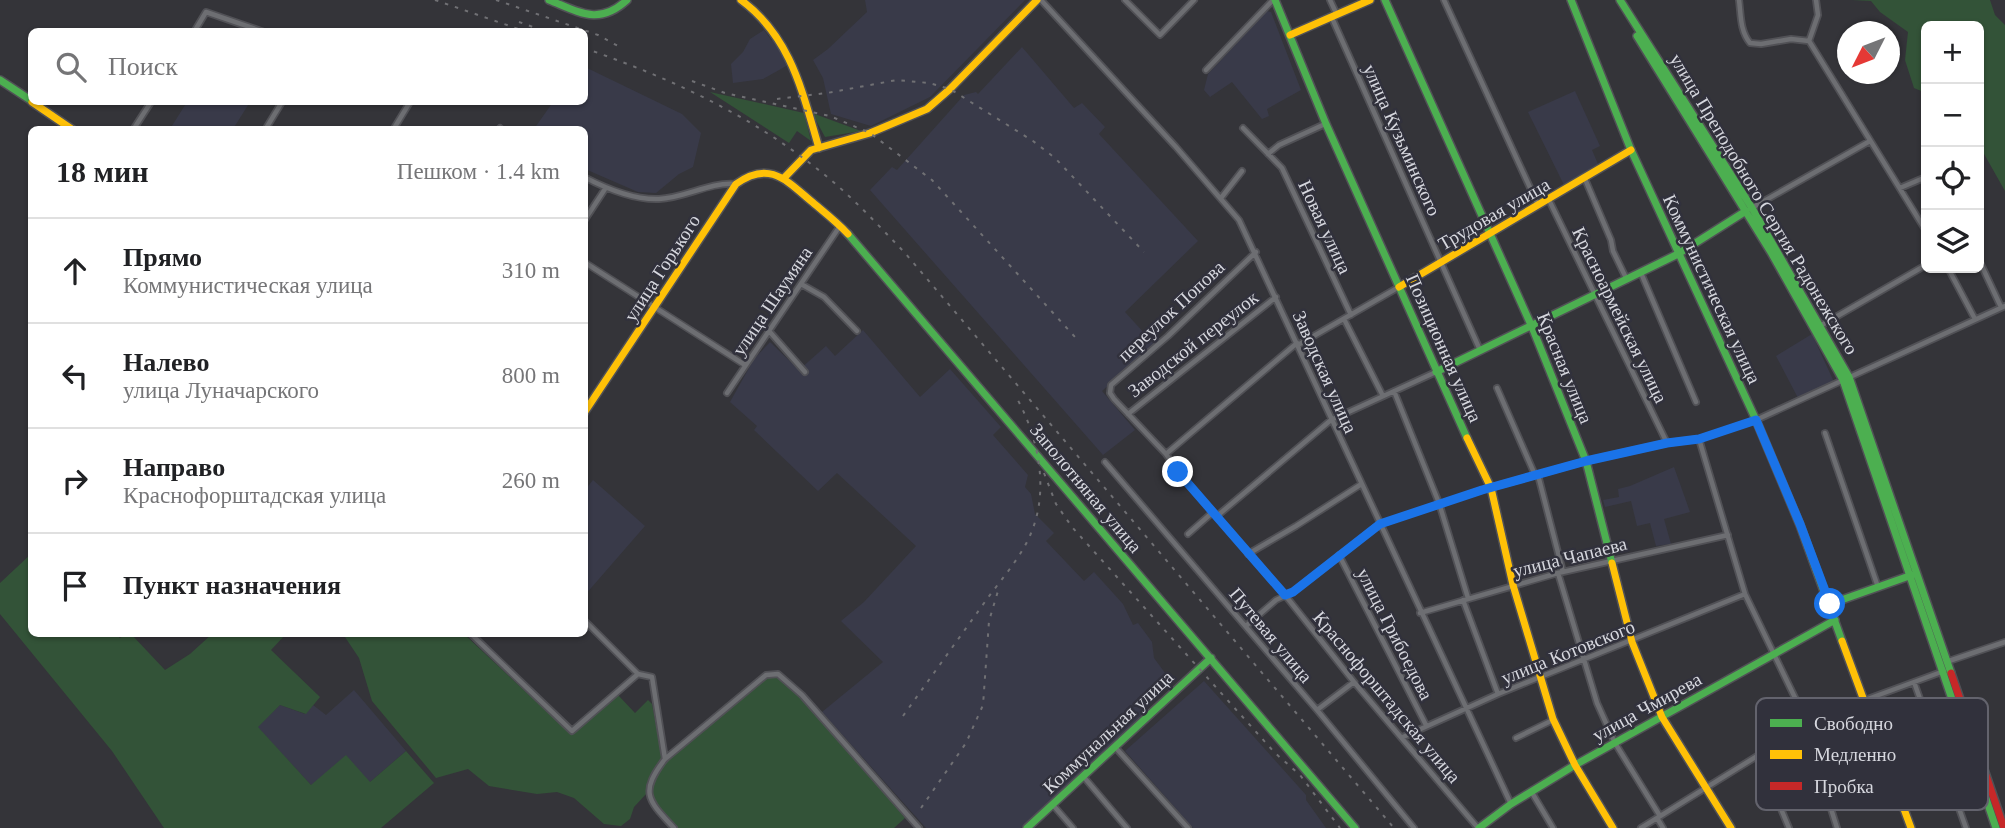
<!DOCTYPE html>
<html lang="ru">
<meta charset="utf-8">
<style>
:root{--surface:#fff;--page:#f6f6f6;--text:#202124;--muted:#757577;--line:#e0e0e0}
body{margin:0;font-family:"Times New Roman",serif;background:var(--page);color:var(--text)}
.controls{position:absolute;right:21px;top:21px;display:grid;overflow:hidden;border-radius:10px;box-shadow:0 2px 5px #0004}
.controls button{width:63px;height:63px;display:grid;place-items:center;padding:0;border:0;border-bottom:2px solid var(--line);background:var(--surface);color:var(--text);font:35px sans-serif}
.compass{position:absolute;left:1837px;top:21px;width:63px;height:63px;border-radius:50%;background:var(--surface);box-shadow:0 2px 5px #0004;rotate:228deg}
.stop{position:absolute;width:21px;height:21px;margin:-16px;border:5px solid #1a73e8;border-radius:50%;background:#fff}
.stop.end{background:#1a73e8;border-color:#fff;box-shadow:0 2px 7px #0008}
.list{margin:0;padding:0;list-style:none}
h2{display:flex;justify-content:space-between;align-items:center;height:91px;margin:0;padding:0 28px;font-size:30px}
h2 small{font-size:23px;font-weight:400;color:var(--muted)}
.list li{display:grid;grid-template-columns:46px 1fr auto;gap:21px;align-items:center;box-sizing:border-box;height:105px;padding:0 28px;border-top:2px solid var(--line)}
.list b{display:block;font-size:26px;white-space:nowrap}
.list p{margin:0;font-size:23px;white-space:nowrap;color:var(--muted)}
.list em{font-size:23px;font-style:normal;color:var(--muted)}
.icon{flex:none;width:38px;height:38px;fill:none;stroke:currentColor;stroke-width:2;stroke-linecap:round;stroke-linejoin:round}
.map{position:relative;flex:none;width:2005px;height:828px;overflow:hidden}
.search{position:absolute;background:var(--surface);box-shadow:0 2px 5px #0004;left:28px;top:28px;width:560px;height:77px;display:flex;align-items:center;gap:18px;box-sizing:border-box;padding:0 24px;border-radius:10px;color:var(--muted);font-size:26px}
.panel{position:absolute;background:var(--surface);box-shadow:0 2px 5px #0004;left:28px;top:126px;width:560px;height:511px;border-radius:10px}
.map>svg:first-child{display:block}
.built{fill:#393a49}
.green{fill:#335338}
.lines{fill:none;stroke-linecap:round;stroke-linejoin:round}
.street-casing{stroke:#515156;stroke-width:8}
.fast-casing{stroke:#515156;stroke-width:10}
.slow-casing{stroke:#515156;stroke-width:10}
.jam-casing{stroke:#515156;stroke-width:10}
.street{stroke:#6d6e72;stroke-width:4.5}
.fast{stroke:#4caf50;stroke-width:7}
.slow{stroke:#ffc107;stroke-width:7}
.jam{stroke:#c62828;stroke-width:7}
.rail{stroke:#707074;stroke-width:2;stroke-dasharray:3.5 7;stroke-linecap:butt}
.route{stroke:#1a73e8;stroke-width:9}
.labels{text-anchor:middle;dominant-baseline:central;stroke-width:5;stroke-linejoin:round;paint-order:stroke}
.street-label{font-size:19px;fill:#d6d7de;stroke:#31313c}
.key{fill:#31313c;stroke:#63636d;stroke-width:2}
.key-label{font-size:19px;fill:#d6d7de}
</style>
<div class="map">
<svg width="2005" height="828" viewBox="0 0 2005 828">
<rect width="100%" height="100%" fill="#343439"/>
<path class="built" d="M 865,0 L 1025,0 L 930,97 L 871,126 L 831,114 L 823,78 L 813,60 L 828,49 L 867,12 Z
M 1267,11 L 1271,12 L 1301,90 L 1267,109 L 1269,116 L 1262,119 L 1232,82 L 1210,97 L 1204,90 L 1208,74 Z
M 764,30 L 772,41 L 774,40 L 788,65 L 763,79 L 733,83 L 731,64 L 743,52 L 750,39 Z
M 1022,47 L 1074,108 L 1082,103 L 1105,127 L 1099,134 L 1198,241 L 1125,312 L 1154,344 L 1102,391 L 1135,430 L 1103,455 L 870,190 L 892,167 L 897,170 L 964,95 L 976,92 L 978,94 Z
M 585,67 L 682,114 L 701,133 L 693,167 L 679,174 L 656,193 L 638,192 L 585,169 L 584,130 L 534,129 L 553,102 L 584,102 Z
M 1575,91 L 1600,146 L 1592,150 L 1598,164 L 1564,185 L 1528,112 Z
M 187,102 L 250,102 L 233,129 L 170,129 Z
M 863,330 L 920,397 L 950,369 L 1001,427 L 993,435 L 1028,475 L 1025,487 L 1031,494 L 1035,514 L 1054,533 L 1046,541 L 1084,581 L 1094,572 L 1123,604 L 1133,625 L 1138,623 L 1152,642 L 1154,658 L 1168,677 L 1162,681 L 1159,680 L 1138,699 L 1148,710 L 1021,828 L 926,828 L 822,712 L 883,662 L 841,621 L 864,602 L 916,546 L 837,473 L 818,491 L 754,430 L 757,426 L 730,402 L 754,359 L 770,342 L 799,370 L 826,346 L 835,356 Z
M 1812,334 L 1834,382 L 1798,398 L 1776,356 Z
M 1674,467 L 1690,512 L 1664,519 L 1671,544 L 1656,546 L 1650,523 L 1637,526 L 1631,501 L 1605,507 L 1603,500 L 1619,497 L 1618,489 L 1630,486 Z
M 593,480 L 645,526 L 585,595 L 585,490 Z
M 1204,681 L 1306,795 L 1306,800 L 1326,828 L 1193,828 L 1125,751 Z
M 354,690 L 406,751 L 370,782 L 311,785 L 257,727 L 280,705 L 305,714 L 313,705 L 326,715 Z"/>
<path class="green" d="M 1852,0 L 1990,0 L 1995,15 L 2005,25 L 2005,191 L 1979,145 L 1979,26 L 1926,26 L 1926,93 L 1914,88 L 1905,60 L 1908,32 L 1880,12 L 1871,1 Z
M 710,92 L 804,113 L 811,141 L 797,131 L 789,143 Z
M 812,113 L 861,131 L 825,137 Z
M 31,554 L 32,634 L 115,634 L 120,638 L 125,634 L 131,634 L 165,670 L 190,654 L 212,634 L 286,634 L 271,650 L 320,697 L 306,714 L 280,705 L 258,727 L 311,785 L 346,755 L 370,782 L 406,751 L 434,783 L 381,828 L 164,828 L 112,751 L 0,614 L 0,583 Z
M 343,634 L 464,634 L 572,735 L 618,695 L 635,713 L 648,700 L 652,704 L 663,762 L 648,780 L 647,793 L 634,807 L 630,819 L 621,826 L 604,824 L 574,798 L 557,792 L 537,794 L 489,786 L 468,769 L 436,778 L 372,701 L 359,658 Z
M 778,674 L 817,713 L 905,818 L 894,828 L 674,828 C 657,808 640,795 657,769 L 766,675 Z"/>
<g class="lines">
<defs>
<path id="street" d="M 1041,0 L 1176,147 L 1239,220 L 1511,804
M 1125,0 L 1160,35 L 1194,0
M 1330,0 L 1337,15
M 1444,0 L 1538,205
M 1739,0 C 1741,15 1740,31 1750,43 L 1761,44 L 1791,39 L 1809,41
M 1332,18 L 1480,350
M 194,32 L 206,12 L 264,32
M 1809,41 L 1926,231
M 1809,41 L 1818,15 L 1816,0
M 1206,70 L 1273,0
M 500,128 L 502,130
M 1243,128 L 1282,168 L 1351,315
M 133,130 L 151,102
M 265,130 L 282,102
M 393,130 L 410,102
M 1268,154 L 1279,145 L 1325,124
M 584,177 C 607,189 633,200 659,199 C 685,198 709,182 735,184
M 1585,179 L 1611,240 L 1613,251 L 1627,280
M 1900,188 L 1926,177
M 1221,198 L 1242,171
M 1549,200 L 1667,443
M 1750,209 L 1870,141
M 584,221 L 605,189
M 1256,252 L 1168,336 L 1111,385 L 1110,393 L 1114,399 L 1166,454 L 1178,472 L 1285,595 L 1354,682 L 1478,828
M 1979,260 L 2001,307
M 584,262 L 745,365
M 1948,268 L 1975,319
M 1641,273 L 1696,402
M 801,284 L 824,297 L 857,331
M 1344,319 L 1383,396
M 1820,326 L 1926,265
M 769,331 L 805,372
M 1298,345 L 1399,287
M 1497,388 L 1535,475
M 1394,391 L 1439,503 L 1468,598
M 727,393 L 840,226
M 1128,414 L 1276,297
M 1825,433 L 1878,587
M 1699,439 L 1745,594 L 1799,706 L 1837,828
M 1166,454 L 1297,343
M 1105,462 L 1317,710 L 1414,828
M 1538,475 L 1563,572
M 1217,516 L 1331,420 L 1436,372
M 1188,534 L 1213,512
M 1248,554 L 1296,526 L 1360,485
M 1339,555 L 1426,725
M 1558,573 L 1597,703 L 1615,743 L 1660,816
M 1463,600 L 1498,694
M 1420,613 L 1558,573 L 1728,535
M 584,620 L 638,674
M 1246,626 L 1276,600 L 1293,592 L 1380,524 L 1482,490 L 1586,461 L 1667,443 L 1699,439 L 1756,420 L 2005,306
M 471,634 L 572,731 L 638,674
M 1946,662 L 2005,642
M 638,674 L 652,677 L 665,759
M 1914,682 L 1966,828
M 1317,710 L 1354,682
M 1403,737 L 1498,694 L 1745,594
M 1516,738 L 1553,720
M 1115,747 L 1188,828
M 1083,776 L 1127,828
M 1531,791 L 1553,828
M 1774,792 L 1789,828
M 1053,805 L 1073,828
M 1657,818 L 1663,828
M 674,828 C 648,800 639,793 665,759 L 766,675 L 778,674 L 802,695 L 919,828
M 1641,828 L 1804,727 L 1865,700 L 1944,671"/>
<path id="fast" d="M 549,0 C 579,12 599,26 627,0
M 1275,0 L 1326,124 L 1467,438
M 1385,0 L 1532,327 L 1586,461 L 1612,563
M 1571,0 L 1631,150 L 1756,420 L 1800,525 L 1842,641
M 1620,0 L 1752,208 L 1849,377 L 1951,673
M 1637,36 L 1772,254 L 1843,380 L 1996,828
M 0,80 L 32,101
M 848,234 L 1355,828
M 1436,372 L 1678,254 L 1746,211
M 1830,604 L 1912,575
M 1027,828 L 1211,658
M 1479,828 L 1511,804 L 1575,765 L 1835,620"/>
<path id="slow" d="M 741,0 C 791,37 802,91 819,148
M 1290,35 L 1370,0
M 32,102 L 73,130
M 784,178 L 811,150 L 870,133 L 927,109 L 950,89 L 1037,0
M 1399,287 L 1631,150
M 584,413 L 736,184 C 769,160 786,180 811,201 C 824,212 837,222 848,234
M 1467,438 L 1491,488 L 1513,585 L 1553,719 L 1575,765 L 1613,828
M 1612,563 L 1632,642 L 1662,717 L 1731,828
M 1842,641 L 1911,828"/>
<path id="jam" d="M 1951,673 L 2004,828"/>
</defs>
<use href="#street" class="street-casing"/>
<use href="#fast" class="fast-casing"/>
<use href="#slow" class="slow-casing"/>
<use href="#jam" class="jam-casing"/>
<use href="#street" class="street"/>
<use href="#fast" class="fast"/>
<use href="#slow" class="slow"/>
<use href="#jam" class="jam"/>
<path class="rail" d="M 435,0 L 527,32
M 496,0 L 598,35 L 618,46
M 519,22 L 547,32
M 584,48 C 667,77 747,113 816,168 C 849,193 877,224 905,253 L 1394,828
M 692,81 L 725,93 L 830,116 L 870,133 L 932,180 L 1075,337
M 777,99 L 827,93 L 897,80 L 929,83 L 950,89 L 1033,141 L 1055,158 L 1144,252
M 1044,473 L 1056,504 L 1072,527 L 1275,753 L 1300,775 L 1340,828
M 903,716 C 931,677 959,638 987,599 C 1003,577 1024,554 1033,528 C 1049,485 1037,433 1015,395
M 921,808 L 966,743 L 983,705 L 989,621 L 998,591"/>
</g>
<g class="lines">
<path class="route" d="M 1178,472 L 1285,595 L 1293,592 L 1380,524 L 1482,490 L 1586,461 L 1667,443 L 1699,439 L 1756,420 L 1800,524 L 1830,604"/>
</g>
<g class="labels">
<g class="street-label">
<text transform="translate(1402 140) rotate(66)">улица Кузьминского</text>
<text transform="translate(1764 204) rotate(59)">улица Преподобного Сергия Радонежского</text>
<text transform="translate(1494 214) rotate(-30)">Трудовая улица</text>
<text transform="translate(1325 227) rotate(65)">Новая улица</text>
<text transform="translate(662 268) rotate(-57)">улица Горького</text>
<text transform="translate(1712 289) rotate(65)">Коммунистическая улица</text>
<text transform="translate(772 301) rotate(-56)">улица Шаумяна</text>
<text transform="translate(1171 311) rotate(-43)">переулок Попова</text>
<text transform="translate(1620 315) rotate(64)">Красноармейская улица</text>
<text transform="translate(1193 344) rotate(-38)">Заводской переулок</text>
<text transform="translate(1444 348) rotate(66)">Позиционная улица</text>
<text transform="translate(1565 368) rotate(68)">Красная улица</text>
<text transform="translate(1325 372) rotate(66)">Заводская улица</text>
<text transform="translate(1086 488) rotate(50)">Заполотняная улица</text>
<text transform="translate(1570 557) rotate(-14)">улица Чапаева</text>
<text transform="translate(1395 634) rotate(63)">улица Грибоедова</text>
<text transform="translate(1271 635) rotate(50)">Путевая улица</text>
<text transform="translate(1568 652) rotate(-22)">улица Котовского</text>
<text transform="translate(1387 697) rotate(50)">Краснофорштадская улица</text>
<text transform="translate(1647 707) rotate(-29)">улица Чмирева</text>
<text transform="translate(1108 732) rotate(-43)">Коммунальная улица</text>
</g>
</g>
<rect x="1756" y="698" width="232" height="112" rx="10" class="key"/>
<rect x="1770" y="719" width="32" height="8" fill="#4caf50"/>
<rect x="1770" y="750" width="32" height="9" fill="#ffc107"/>
<rect x="1770" y="782" width="32" height="8" fill="#c62828"/>
<g class="key-label">
<text x="1814" y="730">Свободно</text>
<text x="1814" y="761">Медленно</text>
<text x="1814" y="793">Пробка</text>
</g>
</svg>
<div class="controls">
<button>+</button>
<button>−</button>
<button><svg class="icon" aria-label="locate" viewBox="0 0 24 24"><circle cx="12" cy="12" r="6"/><path d="M12 2v4M12 18v4M2 12h4M18 12h4"/></svg></button>
<button><svg class="icon" aria-label="layers" viewBox="0 0 24 24"><path d="M12 4l9 5-9 5-9-5zM3 14l9 5 9-5"/></svg></button>
</div>
<svg class="compass" viewBox="-18 -18 36 36"><path d="M0-13l5 13h-10z" fill="#e53935"/><path d="M0 13l5-13h-10z" fill="#757577"/></svg>
<div class="stop" style="left:1830px;top:604px"></div>
<div class="stop end" style="left:1178px;top:472px"></div>
<div class="search"><svg class="icon" aria-label="search" viewBox="0 0 24 24"><circle cx="10" cy="10" r="6"/><path d="M15 15l6 6"/></svg>Поиск</div>
<section class="panel">
<h2>18 мин<small>Пешком · 1.4 km</small></h2>
<ul class="list">
<li><svg class="icon" aria-label="ahead" viewBox="0 0 24 24"><path d="M12 20V5M6 11l6-6 6 6"/></svg><div><b>Прямо</b><p>Коммунистическая улица</p></div><em>310 m</em></li>
<li><svg class="icon" aria-label="left" viewBox="0 0 24 24"><path d="M17 20v-9H6M10 6l-5 5 5 5"/></svg><div><b>Налево</b><p>улица Луначарского</p></div><em>800 m</em></li>
<li><svg class="icon" aria-label="right" viewBox="0 0 24 24"><path d="M7 20v-9h11M14 6l5 5-5 5"/></svg><div><b>Направо</b><p>Краснофорштадская улица</p></div><em>260 m</em></li>
<li><svg class="icon" aria-label="arrive" viewBox="0 0 24 24"><path d="M6 21V4h12l-3 4 3 4H6"/></svg><div><b>Пункт назначения</b></div></li>
</ul>
</section>
</div>
